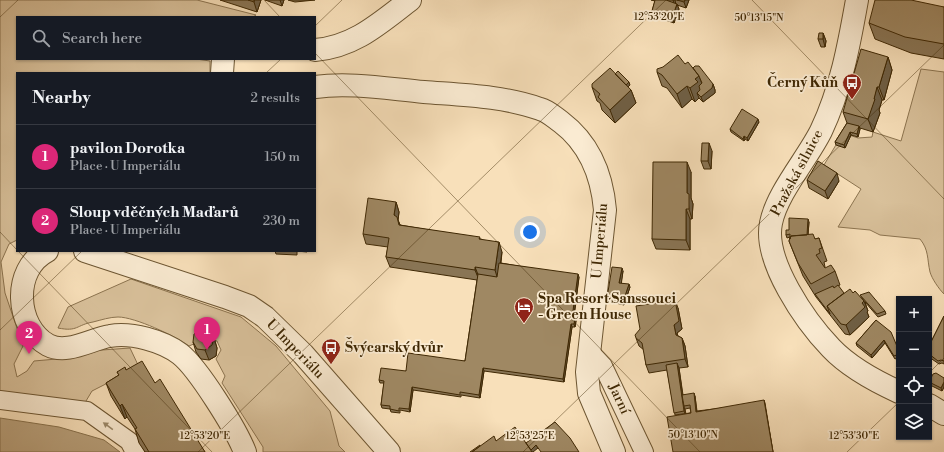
<!DOCTYPE html>
<meta charset="utf-8">
<style>
:root{--surface:#171b24;--page:#20242c;--text:#f1f3f6;--muted:#9ea1a6;--line:#363941;--accent:#db2777}
body{margin:0;font-family:"Libre Bodoni",serif;background:var(--page);color:var(--text)}
.controls{position:absolute;right:12px;bottom:12px;display:grid;overflow:hidden;border-radius:0px;box-shadow:0 1px 3px #0004}
.controls button{width:36px;height:36px;display:grid;place-items:center;padding:0;border:0;border-bottom:1px solid var(--line);background:var(--surface);color:var(--text);font:20px sans-serif}
.you{position:absolute;left:530px;top:232px;width:14px;height:14px;margin:-10px;border:3px solid #fff;border-radius:50%;background:#1a73e8;box-shadow:0 0 0 6px #1a73e833}
.badge{display:grid;place-items:center;width:26px;height:26px;border-radius:50%;background:var(--accent);color:#fff;font-size:13px;font-weight:700}
.pin{position:absolute;translate:-50% -33px;filter:drop-shadow(0 1px 2px #0008)}
.pin::after{content:'';position:absolute;top:21px;width:14px;height:12px;background:inherit;clip-path:polygon(0 0,100% 0,50% 100%)}
.list{margin:0;padding:0;list-style:none}
h2{display:flex;justify-content:space-between;align-items:center;height:52px;margin:0;padding:0 16px;font-size:17px}
h2 small{font-size:13px;font-weight:400;color:var(--muted)}
.list li{display:grid;grid-template-columns:26px 1fr auto;gap:12px;align-items:center;box-sizing:border-box;height:64px;padding:0 16px;border-top:1px solid var(--line)}
.list b{display:block;font-size:15px;white-space:nowrap}
.list p{margin:0;font-size:13px;white-space:nowrap;color:var(--muted)}
.list em{font-size:13px;font-style:normal;color:var(--muted)}
.icon{flex:none;width:22px;height:22px;fill:none;stroke:currentColor;stroke-width:2;stroke-linecap:round;stroke-linejoin:round}
.map{position:relative;flex:none;width:944px;height:452px;overflow:hidden}
.search{position:absolute;background:var(--surface);box-shadow:0 1px 3px #0004;left:16px;top:16px;width:300px;height:44px;display:flex;align-items:center;gap:10px;box-sizing:border-box;padding:0 14px;border-radius:0px;color:var(--muted);font-size:15px}
.panel{position:absolute;background:var(--surface);box-shadow:0 1px 3px #0004;left:16px;top:72px;width:300px;height:180px;border-radius:0px}
.map>svg:first-child{display:block}
.green{fill:#d9c19b;stroke:#8c7450}
.water{fill:#b9a17c;stroke:#88714c}
.lines{fill:none;stroke-linecap:round;stroke-linejoin:round}
.minor-casing{stroke:#6d5632;stroke-width:20}
.tertiary-casing{stroke:#6d5632;stroke-width:24}
.minor{stroke:#faebd2;stroke-width:18}
.tertiary{stroke:#faebd2;stroke-width:22}
.wall{fill:#897555;stroke:#3f2804;fill-rule:evenodd}
.shaded-wall{fill:#6f5f45;stroke:#3f2804}
.building{fill:#9f8863;stroke:#3f2804}
.oneway{fill:#9c8a6b}
.ticks{fill:none;stroke:#3f2804;stroke-width:1;stroke-opacity:0.45}
.labels{text-anchor:middle;dominant-baseline:central;stroke-width:3.5;stroke-linejoin:round;paint-order:stroke}
.poi-label{font-size:14px;font-weight:bold;fill:#3f2804;stroke:#faebd2;text-anchor:start}
.street-label{font-size:14px;fill:#3f2804;stroke:#faebd2}
.ticks-label{font-size:10px;text-anchor:middle;fill:#3f2804;stroke:#faebd2;stroke-width:3.5;stroke-linejoin:round;paint-order:stroke}
</style>
<div class="map">
<svg width="944" height="452" viewBox="0 0 944 452">
<rect width="100%" height="100%" fill="#f8e0ba"/>
<filter id="stains"><feTurbulence type="fractalNoise" baseFrequency=".005" numOctaves="4"/><feColorMatrix values="0 0 0 0 .2 0 0 0 0 .09 0 0 0 0 .02 0 0 0 .5 -.17"/></filter>
<radialGradient id="worn" r=".72"><stop offset=".6" stop-color="#630" stop-opacity="0"/><stop offset="1" stop-color="#630" stop-opacity=".3"/></radialGradient>
<path class="green" d="M 0,0 L 197,0 L 256,15 L 253,17 L 17,17 L 17,59 L 196,59 L 210,61 L 210,73 L 17,73 L 17,240 L 9,244 L 1,262 L 5,293 L 23,346 L 14,364 L 17,377 L 27,371 L 34,361 L 68,358 L 88,351 L 130,348 L 139,367 L 92,391 L 83,406 L 0,396 Z
M 921,69 L 944,72 L 944,294 C 939,289 932,279 930,272 C 927,259 929,250 920,239 L 880,235 L 870,230 L 838,227 L 861,189 L 824,165 L 843,133 L 858,138 L 872,137 L 873,132 L 901,141 Z
M 131,279 L 241,317 L 276,346 L 330,411 L 339,446 L 345,452 L 263,452 L 263,447 L 222,383 L 225,376 L 216,359 L 221,350 L 217,341 L 205,339 L 189,346 C 175,336 135,317 118,317 C 110,317 101,320 93,322 C 76,325 78,332 58,328 L 68,307 Z"/>
<path class="water" d="M 0,418 L 59,427 L 104,440 L 120,452 L 0,452 Z"/>
<g class="lines">
<defs>
<path id="minor" d="M 588,350 L 603,366 L 644,452
M 0,400 L 87,411 L 129,441 L 135,452"/>
<path id="tertiary" d="M 857,0 C 849,45 841,89 821,131 C 807,159 777,193 771,223 C 763,261 806,322 831,348 C 848,366 877,382 899,392
M 315,50 C 354,47 380,23 410,0
M 222,73 L 223,59
M 315,87 C 350,82 389,89 424,92 C 462,95 504,96 540,109 C 548,111 554,117 561,122 C 590,144 602,175 605,210 L 587,372 L 589,393 L 614,452
M 47,251 C 12,269 15,327 48,345 C 67,355 91,339 110,336 C 131,332 163,341 180,354 C 198,368 236,429 245,452
M 85,251 L 225,297 L 249,306 L 265,317 L 303,354 L 389,452
M 929,405 L 944,414"/>
</defs>
<use href="#minor" class="minor-casing"/>
<use href="#tertiary" class="tertiary-casing"/>
<use href="#minor" class="minor"/>
<use href="#tertiary" class="tertiary"/>
</g>
<path class="wall" d="M 220,0 L 261,0 L 257,12 Z
M 265,0 L 284,0 L 282,6 Z
M 288,0 L 315,0 L 295,2 Z
M 651,0 L 689,0 L 686,8 L 677,5 L 679,9 L 674,23 L 654,16 L 652,11 L 655,1 Z
M 944,7 L 944,59 L 911,53 L 875,39 L 869,23 Z
M 823,33 L 826,41 L 825,47 L 821,47 L 818,39 Z
M 888,57 L 892,70 L 884,100 L 882,100 L 879,110 L 880,113 L 873,132 L 860,128 L 860,129 L 858,137 L 851,135 L 845,148 L 836,145 L 835,142 L 847,123 L 843,112 Z
M 685,64 L 693,68 L 713,84 L 715,90 L 715,93 L 703,102 L 699,98 L 695,102 L 692,99 L 682,108 L 667,88 L 662,86 L 657,72 Z
M 615,74 L 630,85 L 628,87 L 631,90 L 636,103 L 615,123 L 602,110 L 600,103 L 597,101 L 592,87 Z
M 759,122 L 748,141 L 745,139 L 744,141 L 731,132 L 730,129 Z
M 712,151 L 711,169 L 704,169 L 701,161 Z
M 691,172 L 691,198 L 693,204 L 692,219 L 690,219 L 690,250 L 656,249 L 652,239 Z
M 807,180 L 839,181 L 828,199 L 809,188 Z
M 396,202 L 399,212 L 398,220 L 400,225 L 481,239 L 502,252 L 501,263 L 579,277 L 574,318 L 575,318 L 576,321 L 575,327 L 572,327 L 564,382 L 484,371 L 480,398 L 461,395 L 461,397 L 413,390 L 410,412 L 400,410 L 400,413 L 391,412 L 390,409 L 382,408 L 381,405 L 384,383 L 380,383 L 379,380 L 406,371 L 465,361 L 477,280 L 390,267 L 386,257 L 388,247 L 366,244 L 363,234 Z
M 809,222 L 808,235 L 815,239 L 819,238 L 827,261 L 824,262 L 825,267 L 824,267 L 825,268 L 835,271 L 840,285 L 838,286 L 844,294 L 853,293 L 885,311 L 886,314 L 878,317 L 865,302 L 868,311 L 867,312 L 869,317 L 850,335 L 845,334 L 816,297 L 803,276 L 789,241 L 790,237 L 787,238 L 786,235 L 789,230 Z
M 275,251 L 307,251 L 307,252 L 297,251 L 297,255 L 276,254 Z
M 623,271 L 621,283 L 630,287 L 624,305 L 608,301 L 607,298 Z
M 678,308 L 682,329 L 677,333 L 678,336 L 682,338 L 685,346 L 688,367 L 679,368 L 683,395 L 695,396 L 697,411 L 765,403 L 675,415 L 667,370 L 649,373 L 646,365 L 644,350 L 639,346 L 636,338 ZM 690,408 L 691,413 L 686,414 L 685,409 Z
M 944,316 L 944,364 L 942,363 L 939,364 L 929,357 L 929,346 Z
M 876,320 L 899,351 L 899,357 L 895,359 L 885,343 L 872,358 L 857,346 L 856,343 Z
M 214,338 L 217,348 L 216,356 L 209,360 L 201,359 L 196,352 L 193,342 Z
M 126,370 L 155,383 L 205,452 L 145,452 L 139,443 L 135,429 L 127,417 L 125,419 L 111,396 L 106,383 L 119,375 L 117,372 Z
M 944,378 L 944,387 L 942,391 L 930,385 L 929,382 Z"/>
<path class="shaded-wall" d="M 254,0 L 261,0 L 257,12 L 254,2 Z
M 280,0 L 284,0 L 282,6 Z
M 673,0 L 675,0 L 676,5 L 675,8 Z
M 685,0 L 689,0 L 686,8 L 684,2 Z
M 677,4 L 679,9 L 674,23 L 672,18 Z
M 823,33 L 826,41 L 825,47 L 823,39 Z
M 888,57 L 892,70 L 884,100 L 879,87 Z
M 699,76 L 704,89 L 697,93 L 699,98 L 695,102 L 690,88 L 695,79 Z
M 629,82 L 630,85 L 624,91 L 623,88 Z
M 713,84 L 715,90 L 715,93 L 703,102 L 701,97 Z
M 687,86 L 692,99 L 682,108 L 677,94 Z
M 877,87 L 882,100 L 879,110 L 880,113 L 873,132 L 868,119 Z
M 631,90 L 636,103 L 615,123 L 610,110 Z
M 758,119 L 759,122 L 748,141 L 747,138 Z
M 859,126 L 860,129 L 858,137 L 857,134 Z
M 850,132 L 851,135 L 845,148 L 844,145 Z
M 744,136 L 745,139 L 744,141 L 743,139 Z
M 709,143 L 712,151 L 711,169 L 708,161 Z
M 687,162 L 691,172 L 691,198 L 693,204 L 692,219 L 689,209 L 687,193 Z
M 837,173 L 839,181 L 828,199 L 825,191 Z
M 396,202 L 399,212 L 398,220 L 401,227 L 402,235 L 394,215 Z
M 686,209 L 690,219 L 690,250 L 686,240 Z
M 808,219 L 809,222 L 807,246 L 806,243 Z
M 499,242 L 502,252 L 498,280 L 495,270 Z
M 475,267 L 479,277 L 479,280 L 475,270 Z
M 622,268 L 623,271 L 621,286 L 619,283 Z
M 578,274 L 579,277 L 573,321 L 572,318 Z
M 629,284 L 630,287 L 624,305 L 623,302 Z
M 675,300 L 678,308 L 682,329 L 677,333 L 679,343 L 676,335 L 674,325 Z
M 864,301 L 868,311 L 867,312 L 869,317 L 850,335 L 846,325 L 862,303 Z
M 575,318 L 576,321 L 575,327 L 574,324 Z
M 571,324 L 572,327 L 564,382 L 563,379 Z
M 214,338 L 217,348 L 216,356 L 209,360 L 205,350 Z
M 682,338 L 685,346 L 688,367 L 685,359 Z
M 884,340 L 885,343 L 872,358 L 871,355 Z
M 677,363 L 679,368 L 684,406 L 686,416 L 684,411 Z
M 483,368 L 484,371 L 480,398 L 479,395 Z
M 944,382 L 944,387 L 942,391 L 941,388 Z
M 412,387 L 413,390 L 410,412 L 409,409 Z
M 694,393 L 695,396 L 697,414 L 696,412 Z
M 764,400 L 765,403 L 773,452 Z
M 122,404 L 127,417 L 125,419 L 120,406 Z
M 536,445 L 538,448 L 533,452 L 530,452 L 529,451 Z"/>
<path class="building" d="M 248,0 L 254,0 L 254,2 Z
M 655,0 L 666,0 L 677,4 L 672,18 L 652,11 Z
M 677,0 L 685,0 L 684,2 Z
M 875,0 L 911,0 L 944,7 L 944,44 L 905,37 L 869,23 Z
M 819,33 L 823,33 L 823,39 L 818,39 Z
M 861,49 L 888,57 L 879,87 L 877,87 L 874,99 L 875,99 L 868,119 L 843,112 Z
M 678,55 L 685,64 L 688,62 L 699,76 L 695,79 L 698,82 L 690,88 L 687,86 L 677,94 L 662,75 L 657,72 L 657,69 L 663,67 Z
M 695,66 L 699,66 L 713,84 L 712,88 L 701,97 L 697,93 L 700,90 L 699,86 L 702,83 L 699,76 L 693,68 Z
M 610,68 L 631,90 L 610,110 L 598,97 L 600,94 L 592,87 L 592,84 Z
M 618,71 L 629,82 L 626,85 L 615,74 Z
M 742,109 L 758,119 L 747,138 L 744,136 L 743,139 L 730,129 Z
M 847,123 L 859,126 L 857,134 L 850,132 L 844,145 L 835,142 Z
M 702,143 L 709,143 L 708,161 L 701,161 Z
M 818,161 L 837,173 L 825,191 L 807,180 Z
M 653,162 L 687,162 L 687,193 L 689,194 L 689,209 L 686,209 L 686,240 L 652,239 Z
M 368,198 L 396,202 L 394,215 L 397,217 L 399,225 L 480,237 L 479,239 L 499,242 L 495,270 L 475,267 L 475,270 L 386,257 L 389,238 L 363,234 Z
M 789,218 L 808,219 L 807,235 L 791,236 L 790,239 L 790,234 L 786,235 L 786,230 L 789,230 Z
M 813,234 L 815,239 L 819,238 L 822,248 L 819,249 L 820,253 L 816,255 L 825,268 L 831,265 L 835,271 L 811,284 L 798,263 L 789,241 L 791,236 Z
M 499,263 L 578,274 L 572,318 L 575,318 L 574,324 L 571,324 L 563,379 L 483,368 L 479,395 L 460,392 L 460,395 L 412,387 L 409,409 L 399,408 L 399,411 L 390,409 L 390,406 L 381,405 L 384,381 L 379,380 L 381,368 L 406,371 L 408,353 L 465,361 L 478,274 L 497,277 Z
M 612,267 L 622,268 L 619,283 L 629,284 L 623,302 L 607,298 Z
M 838,285 L 844,293 L 827,306 L 830,314 L 815,294 L 833,286 L 834,288 Z
M 850,289 L 853,293 L 855,291 L 864,301 L 862,303 L 865,307 L 846,325 L 841,324 L 827,306 Z
M 869,292 L 885,311 L 877,314 L 860,295 Z
M 675,300 L 679,321 L 674,325 L 676,335 L 682,338 L 685,359 L 646,365 L 642,343 L 636,338 L 635,335 L 640,329 L 636,306 Z
M 944,316 L 944,361 L 941,360 L 938,361 L 929,354 L 929,346 Z
M 876,320 L 891,332 L 899,351 L 899,354 L 894,356 L 884,340 L 871,355 L 856,343 Z
M 201,329 L 209,331 L 214,338 L 212,345 L 205,350 L 197,349 L 193,342 L 194,334 Z
M 142,361 L 155,383 L 160,379 L 205,452 L 149,452 L 135,429 L 137,428 L 122,404 L 120,406 L 106,383 L 119,375 L 117,372 L 125,367 L 126,370 Z
M 677,363 L 684,411 L 674,413 L 666,365 Z
M 936,373 L 944,378 L 944,382 L 941,388 L 929,382 L 933,374 Z
M 694,393 L 696,412 L 764,400 L 773,452 L 673,452 L 667,417 L 691,413 L 690,405 L 684,406 L 682,395 Z
M 555,422 L 570,438 L 579,452 L 541,452 L 536,445 L 531,450 L 526,443 Z
M 515,427 L 532,452 L 472,452 L 494,436 L 496,441 Z
M 480,445 L 480,446 L 472,452 L 470,452 Z"/>
<defs><path id="oneway-solid" d="M-6-.8H1V-3.2L6.5 0L1 3.2V.8H-6Z"/></defs>
<use class="oneway" href="#oneway-solid" transform="translate(108 426) rotate(-144)"/>
<path class="ticks" d="M 264,0 L 280,17M 752,0 L 944,199M 0,17 L 18,0M 315,26 L 342,0M 315,53 L 700,452M 266,73 L 281,59M 0,232 L 17,250M 18,251 L 212,452M 0,330 L 82,251M 929,373 L 944,358M 198,452 L 666,0M 523,452 L 944,45M 847,452 L 899,402"/>
<defs>
<symbol id="bus-pin" viewBox="-11 -11 22 30"><path d="M0 17L-7.5 6A9.5 9.5 0 1 1 7.5 6Z" fill="#8f2418" stroke="#faebd2"/><path d="M-5-6H5V4H4V6H2V4H-2V6H-4V4H-5ZM-3.5-4V0h7V-4ZM-3.5 1.2v1.5H-2V1.2ZM2 1.2v1.5H3.5V1.2Z" fill="#fff"/></symbol>
<symbol id="hotel-pin" viewBox="-11 -11 22 30"><path d="M0 17L-7.5 6A9.5 9.5 0 1 1 7.5 6Z" fill="#8f2418" stroke="#faebd2"/><path d="M-6-4.5h1.5V1H6V5H4.5V3h-9V5H-6ZM-4 0a1.8 1.8 0 1 1 3.6 0ZM.5 0V-2.5h3Q6-2.5 6 0Z" fill="#fff"/></symbol>
</defs>
<g fill-rule="evenodd">
<use href="#bus-pin" x="841" y="72" width="22" height="30"/>
<use href="#hotel-pin" x="513" y="296" width="22" height="30"/>
<use href="#bus-pin" x="320" y="337" width="22" height="30"/>
</g>
<g class="labels">
<g class="poi-label">
<text x="838" y="83" text-anchor="end">Černý Kůň</text>
<text x="538" y="299">Spa Resort Sanssouci<tspan x="538" dy="16">- Green House</tspan></text>
<text x="345" y="348">Švýcarský dvůr</text>
</g>
<g class="street-label">
<text transform="translate(797 173) rotate(-62)">Pražská silnice</text>
<text transform="translate(600 241) rotate(-85)">U Imperiálu</text>
<text transform="translate(295 349) rotate(46)">U Imperiálu</text>
<text transform="translate(619 399) rotate(65)">Jarní</text>
</g>
</g>
<g class="ticks-label">
<text x="659" y="20">12°53'20"E</text>
<text x="759" y="21">50°13'15"N</text>
<text x="693" y="438">50°13'10"N</text>
<text x="205" y="439">12°53'20"E</text>
<text x="530" y="439">12°53'25"E</text>
<text x="854" y="439">12°53'30"E</text>
</g>
<rect width="100%" height="100%" filter="url(#stains)"/>
<rect width="100%" height="100%" fill="url(#worn)"/>
</svg>
<div class="controls">
<button>+</button>
<button>−</button>
<button><svg class="icon" aria-label="locate" viewBox="0 0 24 24"><circle cx="12" cy="12" r="6"/><path d="M12 2v4M12 18v4M2 12h4M18 12h4"/></svg></button>
<button><svg class="icon" aria-label="layers" viewBox="0 0 24 24"><path d="M12 4l9 5-9 5-9-5zM3 14l9 5 9-5"/></svg></button>
</div>
<div class="you"></div>
<div class="pin badge" style="left:207px;top:350px">1</div>
<div class="pin badge" style="left:29px;top:354px">2</div>
<div class="search"><svg class="icon" aria-label="search" viewBox="0 0 24 24"><circle cx="10" cy="10" r="6"/><path d="M15 15l6 6"/></svg>Search here</div>
<section class="panel">
<h2>Nearby<small>2 results</small></h2>
<ul class="list">
<li><span class="badge">1</span><div><b>pavilon Dorotka</b><p>Place · U Imperiálu</p></div><em>150 m</em></li>
<li><span class="badge">2</span><div><b>Sloup vděčných Maďarů</b><p>Place · U Imperiálu</p></div><em>230 m</em></li>
</ul>
</section>
</div>
